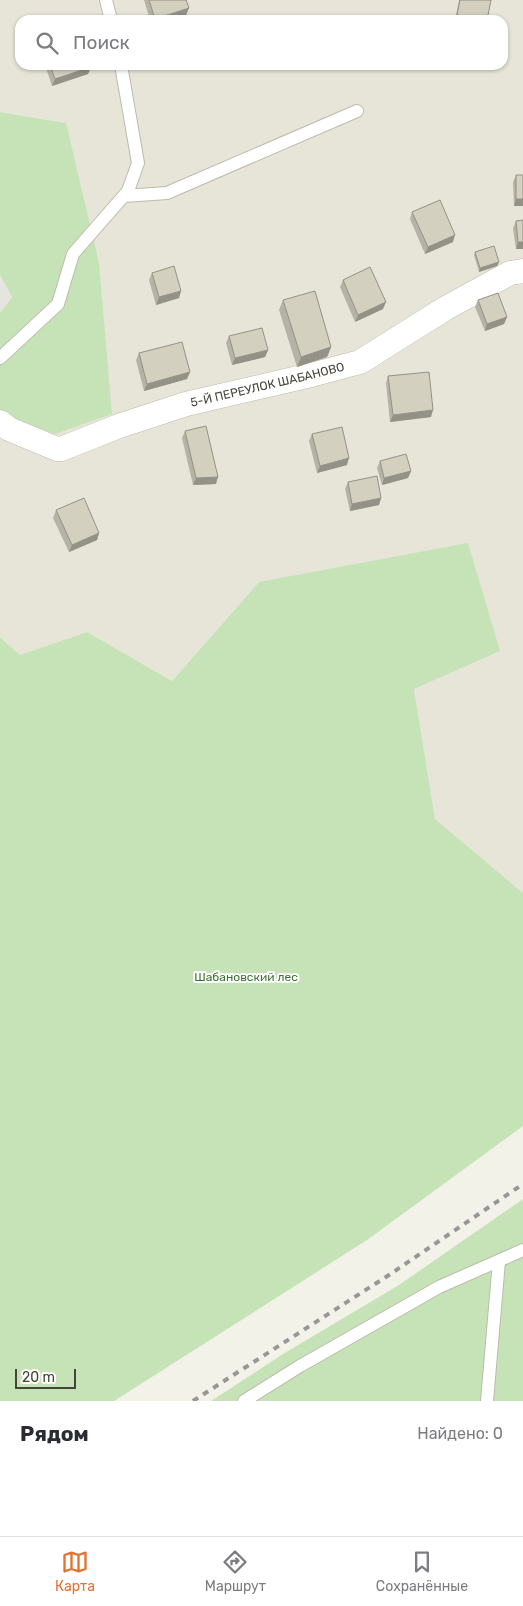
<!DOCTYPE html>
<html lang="ru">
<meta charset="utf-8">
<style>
:root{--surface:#fff;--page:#f2f2f3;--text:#2b2b33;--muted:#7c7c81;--line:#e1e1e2;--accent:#e37130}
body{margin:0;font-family:Rubik,sans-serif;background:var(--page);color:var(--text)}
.scale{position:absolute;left:15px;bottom:12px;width:61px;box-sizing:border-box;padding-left:5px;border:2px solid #464338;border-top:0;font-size:14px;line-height:18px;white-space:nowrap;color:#464338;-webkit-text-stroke:4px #fff;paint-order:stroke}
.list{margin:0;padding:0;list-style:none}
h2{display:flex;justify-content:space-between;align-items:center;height:65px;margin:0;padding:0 20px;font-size:21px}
h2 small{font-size:16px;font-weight:400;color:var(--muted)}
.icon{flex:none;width:28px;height:28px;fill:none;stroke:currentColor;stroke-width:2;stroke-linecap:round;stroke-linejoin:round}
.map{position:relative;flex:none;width:523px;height:1401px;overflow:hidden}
.search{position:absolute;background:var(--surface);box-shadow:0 1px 4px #0004;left:15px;right:15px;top:15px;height:55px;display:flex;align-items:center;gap:12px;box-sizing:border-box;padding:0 18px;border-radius:15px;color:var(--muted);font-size:19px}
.sheet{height:135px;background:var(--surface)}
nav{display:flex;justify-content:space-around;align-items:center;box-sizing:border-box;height:70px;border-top:1px solid var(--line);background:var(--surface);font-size:14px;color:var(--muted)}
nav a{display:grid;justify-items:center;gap:2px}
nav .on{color:var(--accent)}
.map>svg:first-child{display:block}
.residential{fill:#e6e5d8;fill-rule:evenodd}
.industrial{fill:#e6e4de}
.green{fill:#c6e3b7}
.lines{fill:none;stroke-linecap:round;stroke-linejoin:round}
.service-casing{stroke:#bdbbad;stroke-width:14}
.minor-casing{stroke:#bdbbad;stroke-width:25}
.service{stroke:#fff;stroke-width:12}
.minor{stroke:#fff;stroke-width:24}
.rail{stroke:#979797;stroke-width:4;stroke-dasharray:6 6;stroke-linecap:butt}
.wall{fill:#b5b3a5}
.shaded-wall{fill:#949286}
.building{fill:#d3d0c0;stroke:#949286}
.labels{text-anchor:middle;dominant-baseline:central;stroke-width:4;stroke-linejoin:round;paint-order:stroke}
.street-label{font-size:12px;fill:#464338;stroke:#fff}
.park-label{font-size:12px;fill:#3c7232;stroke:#fff}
</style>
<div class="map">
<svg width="523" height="1401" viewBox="0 0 523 1401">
<rect width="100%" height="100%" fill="#f3f2e9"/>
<path class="residential" d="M 0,0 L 523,0 L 523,893 L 435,819 L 414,689 L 259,582 L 172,681 L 87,632 L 20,655 L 0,637 L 0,413 L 66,123 L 0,112 ZM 20,20 L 503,20 L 503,65 L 20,65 Z"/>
<path class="industrial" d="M 0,275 L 12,297 L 0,313 Z"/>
<path class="green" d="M 0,112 L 66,123 L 99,263 L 112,414 L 55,434 L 0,413 L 0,313 L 12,297 L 0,275 Z
M 468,543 L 500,651 L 414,689 L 435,819 L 523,893 L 523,1126 L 367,1240 L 114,1401 L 0,1401 L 0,637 L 20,655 L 87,632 L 172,681 L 259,582 Z
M 523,1199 L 523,1401 L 211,1401 L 283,1354 L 399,1285 Z"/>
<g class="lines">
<defs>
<path id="service" d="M 106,0 L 111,20
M 124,196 L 167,193 L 357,111
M 0,358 L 58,304 L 73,254 L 128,191 L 138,163 L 121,65
M 244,1401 L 300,1366 L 439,1287 L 523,1250
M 487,1401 L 499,1261"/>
<g id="minor">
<path id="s1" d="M 0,422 L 9,429 L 57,449 L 61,449 L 119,426 L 186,404 L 311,375 L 360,362 L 446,308 L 510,273 L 523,271"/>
</g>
</defs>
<use href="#service" class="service-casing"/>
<use href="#minor" class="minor-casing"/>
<use href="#service" class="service"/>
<use href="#minor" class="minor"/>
<path class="rail" d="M 193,1401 L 389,1275 L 523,1184"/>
</g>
<path class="wall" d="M 144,0 L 186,0 L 189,8 L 186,15 L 172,20 L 150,20 Z
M 459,0 L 491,0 L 487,20 L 455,20 Z
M 45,65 L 90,65 L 88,74 L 52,86 Z
M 516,175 L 523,206 L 514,206 L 513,182 Z
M 412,212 L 453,242 L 425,254 L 410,219 Z
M 523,220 L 523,249 L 516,249 L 513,228 L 516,221 Z
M 475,252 L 499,262 L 497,266 L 479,272 L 474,255 Z
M 152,273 L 181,291 L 179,298 L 156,305 L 149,280 Z
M 343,280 L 383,309 L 355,322 L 340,287 Z
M 283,300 L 331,347 L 327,357 L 297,367 L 279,310 Z
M 478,300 L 507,317 L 504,324 L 485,331 L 475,307 Z
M 229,336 L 268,350 L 265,357 L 232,365 L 226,343 Z
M 139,353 L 190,372 L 187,379 L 144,391 L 136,360 Z
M 388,376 L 431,417 L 390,422 L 386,383 Z
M 185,431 L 216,484 L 193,485 L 182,438 Z
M 312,434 L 347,465 L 317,473 L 309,441 Z
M 380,461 L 411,471 L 408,478 L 382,485 L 377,468 Z
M 348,482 L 381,498 L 379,505 L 350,511 L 345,489 Z
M 56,510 L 99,533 L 97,540 L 69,552 L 53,518 Z"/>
<path class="shaded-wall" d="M 189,8 L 186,15 L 172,20 L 155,20 Z
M 91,67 L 88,74 L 52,86 L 55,79 Z
M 516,199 L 523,199 L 523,206 L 514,206 Z
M 455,235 L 453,242 L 425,254 L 428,247 Z
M 518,242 L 523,242 L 523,249 L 516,249 Z
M 499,262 L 497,266 L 479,272 L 480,268 Z
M 181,291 L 179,298 L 156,305 L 159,297 Z
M 386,302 L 383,309 L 355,322 L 358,315 Z
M 507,317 L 504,324 L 485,331 L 487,324 Z
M 331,347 L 327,357 L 297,367 L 301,357 Z
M 268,350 L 265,357 L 232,365 L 235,358 Z
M 190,372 L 187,379 L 144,391 L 147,384 Z
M 433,410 L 431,417 L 390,422 L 393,415 Z
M 349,458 L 347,465 L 317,473 L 320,466 Z
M 411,471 L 408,478 L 382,485 L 384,478 Z
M 218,477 L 216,484 L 193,485 L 196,478 Z
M 381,498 L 379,505 L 350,511 L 352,504 Z
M 99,533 L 97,540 L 69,552 L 72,545 Z"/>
<path class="building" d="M 149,0 L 186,0 L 189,8 L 155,19 Z
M 460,0 L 491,0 L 487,20 L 456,20 Z
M 50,65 L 90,65 L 91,67 L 55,79 Z
M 516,175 L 523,175 L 523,199 L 516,199 Z
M 440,200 L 455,235 L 428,247 L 412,212 Z
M 523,220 L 523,242 L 518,242 L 516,221 Z
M 494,246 L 499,262 L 480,268 L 475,252 Z
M 174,266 L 181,291 L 159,297 L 152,273 Z
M 370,267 L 386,302 L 358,315 L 343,280 Z
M 315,291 L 331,347 L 301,357 L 283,300 Z
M 498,293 L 507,317 L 487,324 L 478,300 Z
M 262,328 L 268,350 L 235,358 L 229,336 Z
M 182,342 L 190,372 L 147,384 L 139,353 Z
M 429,372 L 433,410 L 393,415 L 388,376 Z
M 206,426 L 218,477 L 196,478 L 185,431 Z
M 342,427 L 349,458 L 320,466 L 312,434 Z
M 406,454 L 411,471 L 384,478 L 380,461 Z
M 377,476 L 381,498 L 352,504 L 348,482 Z
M 84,498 L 99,533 L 72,545 L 56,510 Z"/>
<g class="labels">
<g class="street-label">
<text stroke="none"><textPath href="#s1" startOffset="284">5-Й ПЕРЕУЛОК ШАБАНОВО</textPath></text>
</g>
<g class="park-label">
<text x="246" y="977">Шабановский лес</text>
</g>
</g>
</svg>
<div class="scale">20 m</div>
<div class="search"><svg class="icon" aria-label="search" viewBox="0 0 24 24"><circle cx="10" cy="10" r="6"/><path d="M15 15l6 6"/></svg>Поиск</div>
</div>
<section class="sheet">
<h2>Рядом<small>Найдено: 0</small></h2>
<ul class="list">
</ul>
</section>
<nav>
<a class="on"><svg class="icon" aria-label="map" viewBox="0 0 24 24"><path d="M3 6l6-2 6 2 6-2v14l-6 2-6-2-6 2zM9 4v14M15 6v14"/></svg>Карта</a>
<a><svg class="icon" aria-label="directions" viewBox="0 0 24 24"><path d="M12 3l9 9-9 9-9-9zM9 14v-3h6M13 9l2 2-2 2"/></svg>Маршрут</a>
<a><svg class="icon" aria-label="saved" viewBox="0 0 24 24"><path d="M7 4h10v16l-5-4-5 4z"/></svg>Сохранённые</a>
</nav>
